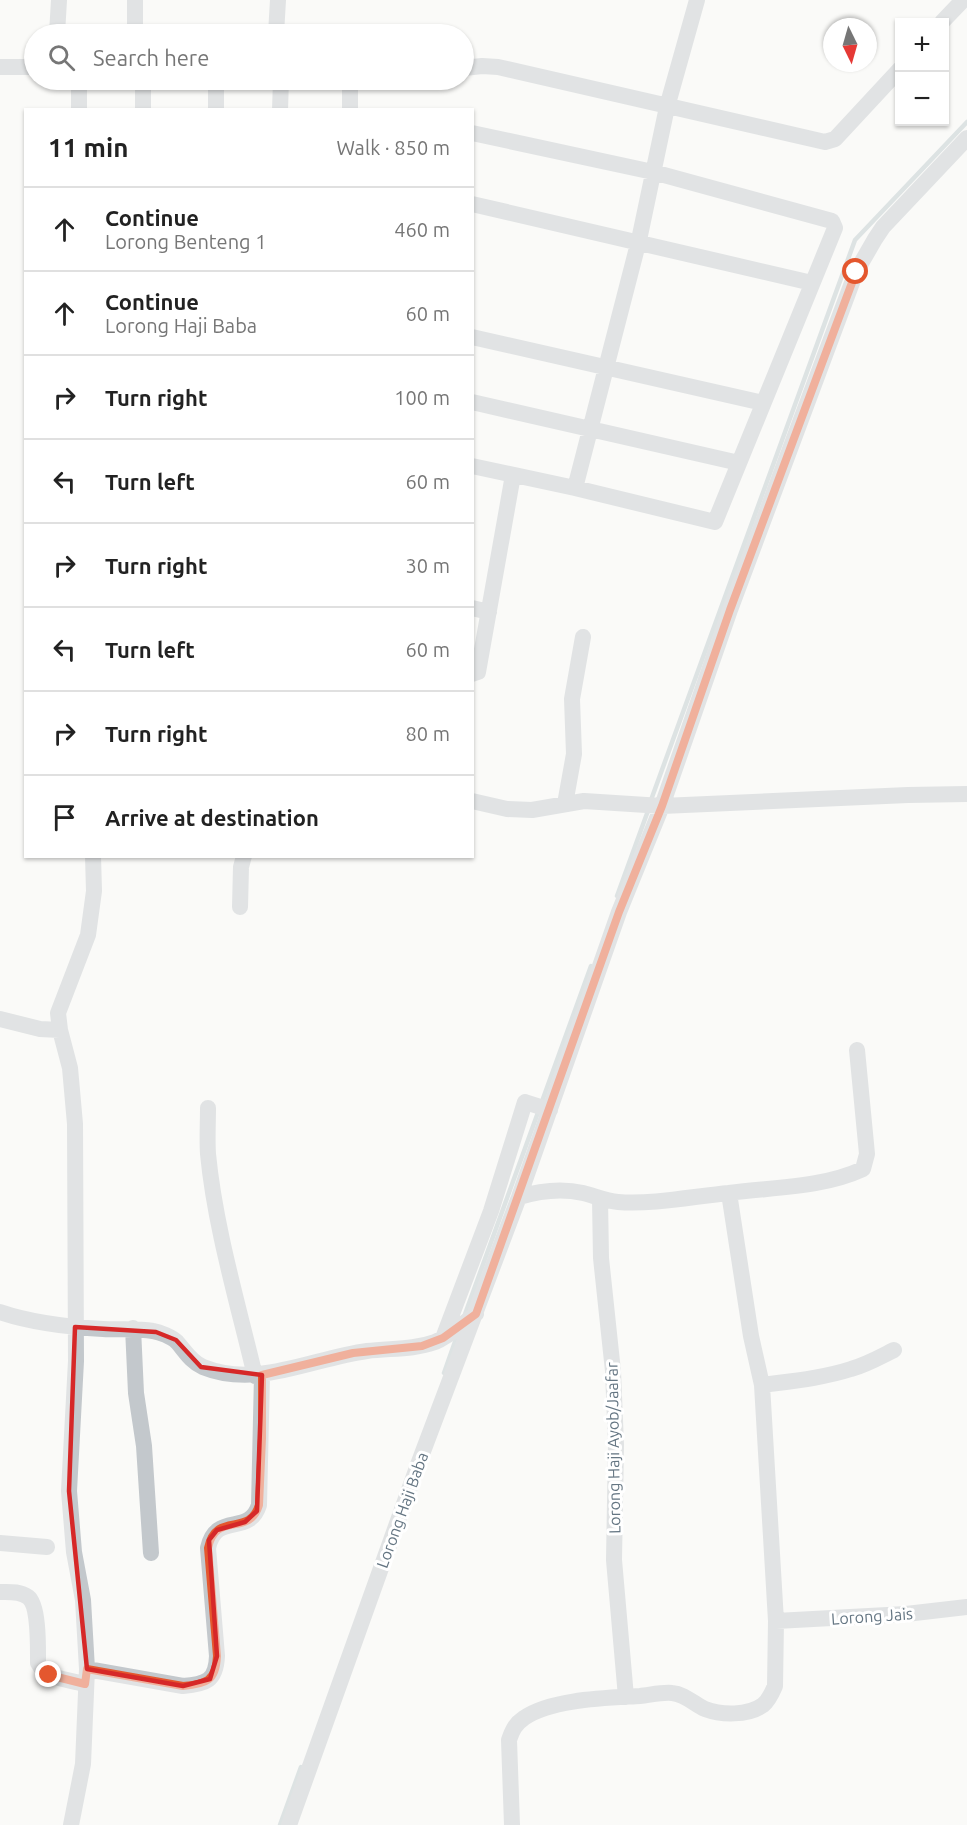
<!DOCTYPE html>
<meta charset="utf-8">
<style>
:root{--surface:#fff;--page:#f2f2f2;--text:#222;--muted:#767676;--line:#e0e0e0}
body{margin:0;font-family:Ubuntu,sans-serif;background:var(--page);color:var(--text)}
.controls{position:absolute;right:18px;top:18px;display:grid;overflow:hidden;border-radius:0px;box-shadow:0 2px 4px #0004}
.controls button{width:54px;height:54px;display:grid;place-items:center;padding:0;border:0;border-bottom:2px solid var(--line);background:var(--surface);color:var(--text);font:30px sans-serif}
.compass{position:absolute;left:823px;top:18px;width:54px;height:54px;border-radius:50%;background:var(--surface);box-shadow:0 2px 4px #0004;rotate:175deg}
.stop{position:absolute;width:18px;height:18px;margin:-14px;border:4px solid #e4572e;border-radius:50%;background:#fff}
.stop.end{background:#e4572e;border-color:#fff;box-shadow:0 2px 6px #0008}
.list{margin:0;padding:0;list-style:none}
h2{display:flex;justify-content:space-between;align-items:center;height:78px;margin:0;padding:0 24px;font-size:26px}
h2 small{font-size:20px;font-weight:400;color:var(--muted)}
.list li{display:grid;grid-template-columns:39px 1fr auto;gap:18px;align-items:center;box-sizing:border-box;height:84px;padding:0 24px;border-top:2px solid var(--line)}
.list b{display:block;font-size:22px;white-space:nowrap}
.list p{margin:0;font-size:20px;white-space:nowrap;color:var(--muted)}
.list em{font-size:20px;font-style:normal;color:var(--muted)}
.icon{flex:none;width:33px;height:33px;fill:none;stroke:currentColor;stroke-width:2;stroke-linecap:round;stroke-linejoin:round}
.map{position:relative;flex:none;width:967px;height:1825px;overflow:hidden}
.search{position:absolute;background:var(--surface);box-shadow:0 2px 4px #0004;left:24px;top:24px;width:450px;height:66px;display:flex;align-items:center;gap:15px;box-sizing:border-box;padding:0 21px;border-radius:33px;color:var(--muted);font-size:22px}
.panel{position:absolute;background:var(--surface);box-shadow:0 2px 4px #0004;left:24px;top:108px;width:450px;height:750px;border-radius:0px}
.map>svg:first-child{display:block}
.lines{fill:none;stroke-linecap:round;stroke-linejoin:round}
.stream{stroke:#bbc7cb;stroke-width:4.5}
.minor{stroke:#c3c8cc;stroke-width:16}
.route{stroke:#e4572e;stroke-width:8}
.marked{fill:none;stroke:#d62828;stroke-width:4.5;stroke-linejoin:round}
.labels{text-anchor:middle;dominant-baseline:central;stroke-width:6;stroke-linejoin:round;paint-order:stroke}
.street-label{font-size:16px;fill:#657683;stroke:#fff}
</style>
<div class="map">
<svg width="967" height="1825" viewBox="0 0 967 1825">
<rect width="100%" height="100%" fill="#fafaf8"/>
<g class="lines">
<path class="stream" d="M 651,800 L 855,240 L 967,122
M 617,896 L 649,808
M 464,1317 L 591,966
M 444,1373 L 457,1336
M 280,1825 L 301,1767"/>
<path class="minor" d="M 942,22 L 963,0
M 57,34 L 59,0
M 135,34 L 135,0
M 276,34 L 278,0
M 0,67 L 34,67
M 464,68 L 482,66 L 498,67 L 825,142 L 835,139 L 900,69
M 79,110 L 79,80
M 143,110 L 143,80
M 216,110 L 216,80
M 280,110 L 281,80
M 350,110 L 350,80
M 472,133 L 653,172 L 832,221 L 835,228 L 715,522 L 575,488 L 472,466
M 472,204 L 812,283
M 472,337 L 763,403
M 472,402 L 739,463
M 575,488 L 639,240 L 667,107 L 697,0
M 472,608 L 489,612
M 472,674 L 478,672 L 513,475
M 472,801 L 507,809 L 532,810 L 584,801 L 662,806 L 908,795 L 967,794
M 565,804 L 574,754 L 572,699 L 583,637
M 240,907 L 241,867 L 244,856
M 0,1019 L 40,1029 L 60,1030
M 208,1108 C 208,1123 207,1139 208,1154 C 215,1227 238,1304 255,1376
M 729,1193 C 773,1187 822,1188 863,1169 L 867,1154 L 857,1050
M 600,1199 L 601,1258 L 613,1371 L 616,1445 L 614,1560 L 626,1697
M 0,1312 C 32,1323 69,1327 103,1329 C 120,1330 136,1328 153,1331 C 160,1332 172,1337 177,1342 C 185,1351 191,1362 203,1367 C 257,1389 313,1358 367,1351 C 390,1348 413,1350 435,1342 C 450,1336 463,1323 476,1314
M 133,1328 L 136,1393 L 144,1446 L 151,1553
M 443,1338 L 491,1211 L 525,1102 L 550,1110
M 762,1385 C 792,1381 823,1378 851,1369 C 866,1365 880,1357 894,1350
M 0,1543 L 47,1547
M 0,1592 C 9,1592 20,1591 28,1597 C 39,1605 38,1648 38,1663 C 46,1679 69,1680 85,1684
M 776,1621 L 906,1614 L 967,1607
M 87,1669 L 183,1686 C 206,1684 216,1681 217,1656 L 208,1548 C 216,1511 249,1537 259,1505 L 262,1375
M 71,1825 L 83,1764 L 87,1669 L 83,1600 L 74,1552 L 69,1491 L 76,1361 L 75,1124 L 70,1068 L 60,1030 L 58,1013 L 88,935 L 94,891 L 93,856
M 289,1825 L 419,1462 L 519,1197 L 619,912 L 662,806 L 730,610 L 856,272 L 875,239 L 883,227 L 967,138
M 512,1825 L 509,1740 C 512,1731 515,1724 524,1718 C 551,1699 607,1698 640,1696 C 650,1695 662,1692 672,1693 C 685,1694 694,1704 705,1709 C 721,1715 748,1716 763,1705 C 769,1700 772,1693 775,1686 L 776,1621 L 762,1385 L 751,1336 L 729,1193 C 696,1196 651,1205 618,1202 C 606,1201 595,1196 583,1193 C 561,1188 539,1191 519,1197"/>
</g>
<g class="lines">
<path class="route" d="M 49,1675 L 85,1684 L 87,1669 L 183,1686 C 206,1684 216,1681 217,1656 L 208,1548 C 216,1510 249,1538 259,1505 L 262,1438 L 262,1375 L 353,1353 L 422,1346 L 443,1338 L 476,1314 L 619,912 L 662,806 L 730,610 L 856,272"/>
</g>
<path d="M0 0H967V1825H0ZM 75,1327 L 156,1332 L 176,1340 L 201,1367 L 262,1375 L 257,1511 L 245,1522 L 217,1530 L 209,1540 L 217,1656 L 210,1679 L 183,1686 L 87,1669 L 69,1491 Z" fill="#fafaf8" fill-opacity=".55" fill-rule="evenodd"/>
<path class="marked" d="M 75,1327 L 156,1332 L 176,1340 L 201,1367 L 262,1375 L 257,1511 L 245,1522 L 217,1530 L 209,1540 L 217,1656 L 210,1679 L 183,1686 L 87,1669 L 69,1491 Z"/>
<g class="labels">
<g class="street-label">
<text transform="translate(613 1448) rotate(-91)">Lorong Haji Ayob/Jaafar</text>
<text transform="translate(402 1510) rotate(-70)">Lorong Haji Baba</text>
<text transform="translate(872 1616) rotate(-4)">Lorong Jais</text>
</g>
</g>
</svg>
<div class="controls">
<button>+</button>
<button>−</button>
</div>
<svg class="compass" viewBox="-18 -18 36 36"><path d="M0-13l5 13h-10z" fill="#e53935"/><path d="M0 13l5-13h-10z" fill="#767676"/></svg>
<div class="stop" style="left:856px;top:272px"></div>
<div class="stop end" style="left:49px;top:1675px"></div>
<div class="search"><svg class="icon" aria-label="search" viewBox="0 0 24 24"><circle cx="10" cy="10" r="6"/><path d="M15 15l6 6"/></svg>Search here</div>
<section class="panel">
<h2>11 min<small>Walk · 850 m</small></h2>
<ul class="list">
<li><svg class="icon" aria-label="ahead" viewBox="0 0 24 24"><path d="M12 20V5M6 11l6-6 6 6"/></svg><div><b>Continue</b><p>Lorong Benteng 1</p></div><em>460 m</em></li>
<li><svg class="icon" aria-label="ahead" viewBox="0 0 24 24"><path d="M12 20V5M6 11l6-6 6 6"/></svg><div><b>Continue</b><p>Lorong Haji Baba</p></div><em>60 m</em></li>
<li><svg class="icon" aria-label="right" viewBox="0 0 24 24"><path d="M7 20v-9h11M14 6l5 5-5 5"/></svg><div><b>Turn right</b></div><em>100 m</em></li>
<li><svg class="icon" aria-label="left" viewBox="0 0 24 24"><path d="M17 20v-9H6M10 6l-5 5 5 5"/></svg><div><b>Turn left</b></div><em>60 m</em></li>
<li><svg class="icon" aria-label="right" viewBox="0 0 24 24"><path d="M7 20v-9h11M14 6l5 5-5 5"/></svg><div><b>Turn right</b></div><em>30 m</em></li>
<li><svg class="icon" aria-label="left" viewBox="0 0 24 24"><path d="M17 20v-9H6M10 6l-5 5 5 5"/></svg><div><b>Turn left</b></div><em>60 m</em></li>
<li><svg class="icon" aria-label="right" viewBox="0 0 24 24"><path d="M7 20v-9h11M14 6l5 5-5 5"/></svg><div><b>Turn right</b></div><em>80 m</em></li>
<li><svg class="icon" aria-label="arrive" viewBox="0 0 24 24"><path d="M6 21V4h12l-3 4 3 4H6"/></svg><div><b>Arrive at destination</b></div></li>
</ul>
</section>
</div>
